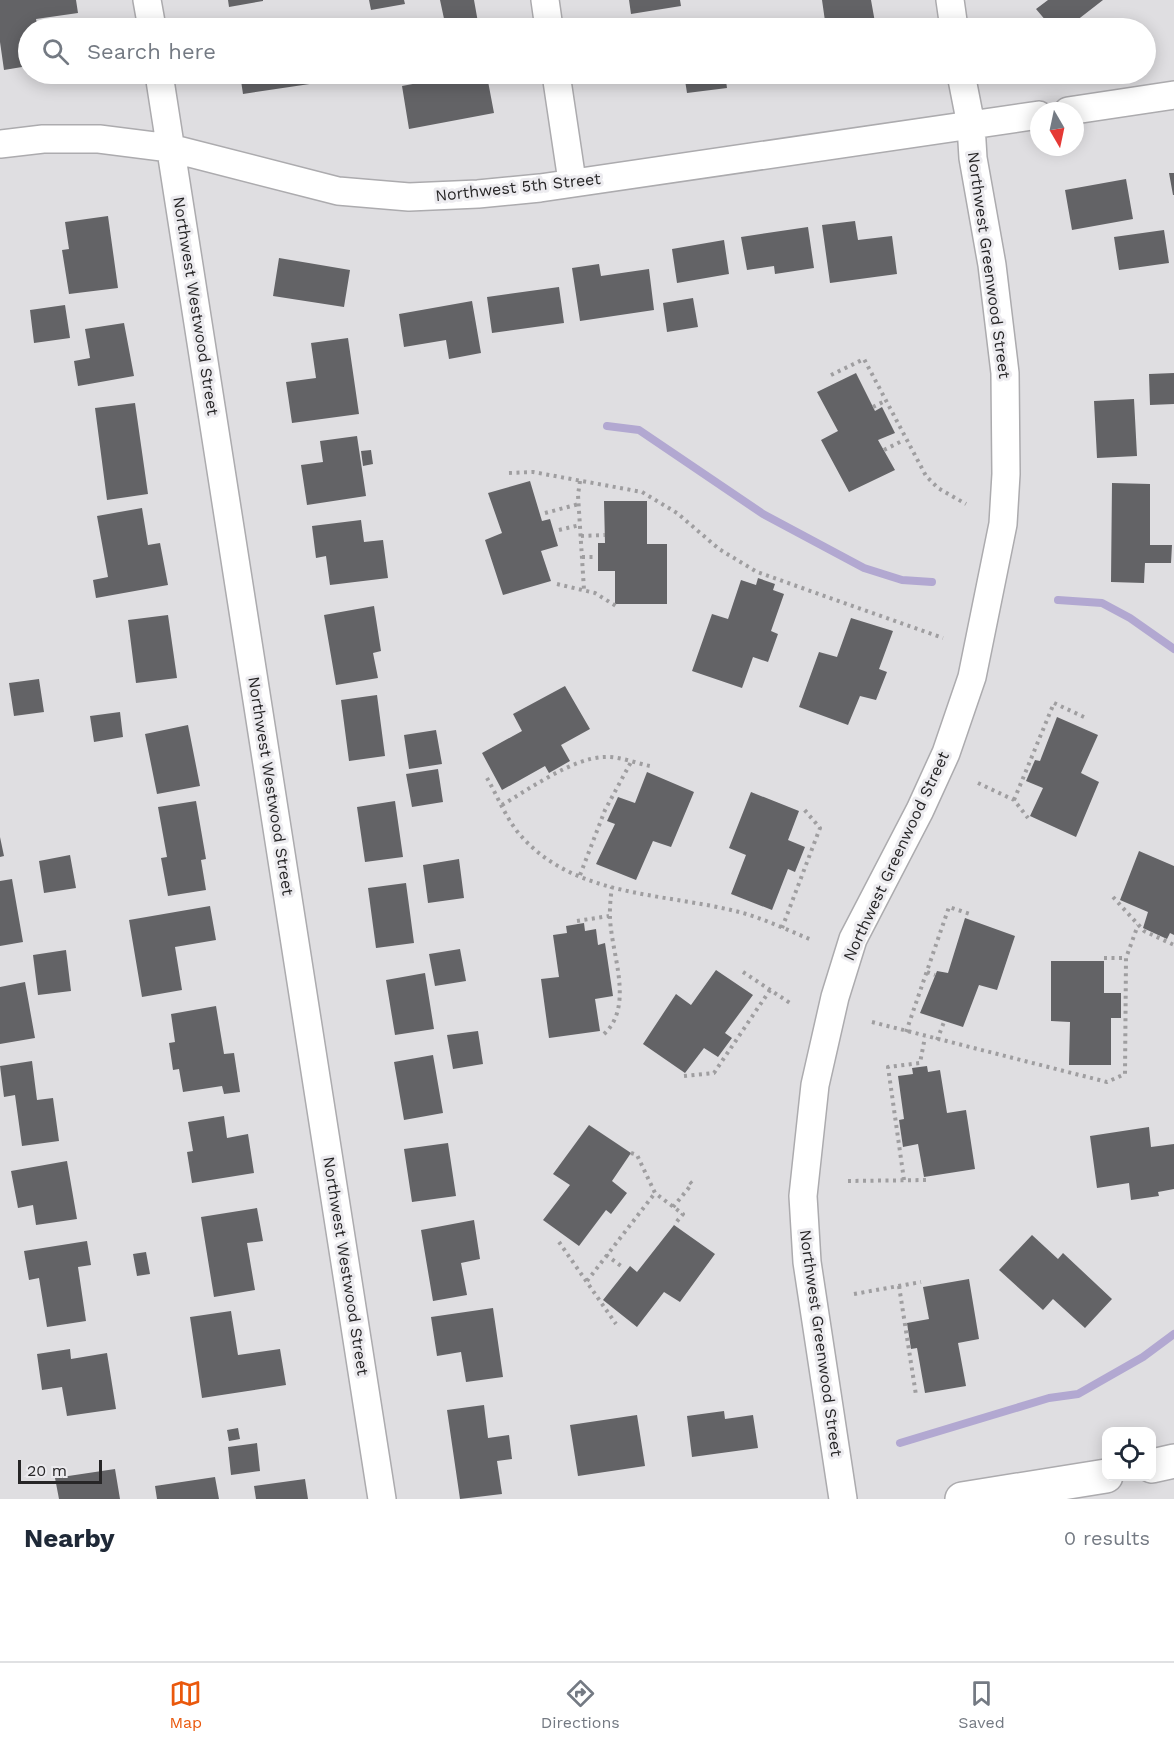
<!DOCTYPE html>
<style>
:root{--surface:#fff;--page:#f6f6f7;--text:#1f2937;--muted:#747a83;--line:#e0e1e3;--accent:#ea580c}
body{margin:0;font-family:"Work Sans",sans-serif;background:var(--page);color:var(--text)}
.controls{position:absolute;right:18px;bottom:18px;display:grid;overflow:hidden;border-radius:12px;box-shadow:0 3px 15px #0003}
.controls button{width:54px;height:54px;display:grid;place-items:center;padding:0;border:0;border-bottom:2px solid var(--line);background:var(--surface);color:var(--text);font:30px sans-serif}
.compass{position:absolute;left:1030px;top:102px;width:54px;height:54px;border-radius:50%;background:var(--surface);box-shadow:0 3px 15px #0003;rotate:171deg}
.scale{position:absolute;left:18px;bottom:15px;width:84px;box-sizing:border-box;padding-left:6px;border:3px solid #272627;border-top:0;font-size:16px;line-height:21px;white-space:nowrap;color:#272627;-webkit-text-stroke:4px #ecebef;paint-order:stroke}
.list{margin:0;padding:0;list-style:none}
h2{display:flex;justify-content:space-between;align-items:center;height:78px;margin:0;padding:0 24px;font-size:26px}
h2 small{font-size:20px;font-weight:400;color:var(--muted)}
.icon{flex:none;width:33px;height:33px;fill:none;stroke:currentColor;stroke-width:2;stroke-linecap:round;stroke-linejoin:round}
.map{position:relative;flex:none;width:1174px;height:1499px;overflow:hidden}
.search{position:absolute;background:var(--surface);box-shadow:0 3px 15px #0003;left:18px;right:18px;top:18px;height:66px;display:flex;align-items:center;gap:15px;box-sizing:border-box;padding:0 21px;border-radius:33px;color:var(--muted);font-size:22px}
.sheet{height:162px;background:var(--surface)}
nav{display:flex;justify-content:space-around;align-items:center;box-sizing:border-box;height:84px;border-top:2px solid var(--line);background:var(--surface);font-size:16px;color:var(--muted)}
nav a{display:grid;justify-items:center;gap:3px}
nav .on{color:var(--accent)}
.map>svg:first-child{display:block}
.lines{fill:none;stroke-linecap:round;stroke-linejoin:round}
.stream{stroke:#b2a8d1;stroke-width:8}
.building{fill:#636366}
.street-casing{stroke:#acabae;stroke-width:30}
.secondary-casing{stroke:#acabae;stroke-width:36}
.path{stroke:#9f9ea0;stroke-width:4;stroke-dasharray:3 4.5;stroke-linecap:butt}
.street{stroke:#fff;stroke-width:27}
.secondary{stroke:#fff;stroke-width:33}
.labels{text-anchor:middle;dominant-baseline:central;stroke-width:6;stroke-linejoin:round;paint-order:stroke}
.street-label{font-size:16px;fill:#272627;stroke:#ecebef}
</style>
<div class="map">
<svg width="1174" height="1499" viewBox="0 0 1174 1499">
<rect width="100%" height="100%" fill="#dfdee1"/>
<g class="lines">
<path class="stream" d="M 607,426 L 639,430 L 763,514 L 864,568 L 902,580 L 932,582
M 1058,600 L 1102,603 L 1130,618 L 1174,649
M 900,1443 L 1049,1398 L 1078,1394 L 1143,1357 L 1174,1334"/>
</g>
<path class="building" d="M 0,0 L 76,0 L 78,13 L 36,19 L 38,28 L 28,28 L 28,66 L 4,70 L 0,42 Z
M 228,0 L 263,0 L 263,1 L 229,7 Z
M 369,0 L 404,0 L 405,4 L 371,10 Z
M 440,0 L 474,0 L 479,28 L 446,28 Z
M 629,0 L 680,0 L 681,6 L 631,14 Z
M 822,0 L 871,0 L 876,28 L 826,28 Z
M 1048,0 L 1103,0 L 1067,28 L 1052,28 L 1036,9 Z
M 240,74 L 329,74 L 330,81 L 243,94 Z
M 432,74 L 465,74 L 467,80 L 487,76 L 494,113 L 409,129 L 402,86 L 434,80 Z
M 648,74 L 665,74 L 665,75 L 648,77 Z
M 684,74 L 725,74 L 727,88 L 687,93 Z
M 1169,173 L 1174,173 L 1174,195 L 1173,195 Z
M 1126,179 L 1133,219 L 1072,230 L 1065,190 Z
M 108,216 L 118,288 L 69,294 L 62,250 L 69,249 L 65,222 Z
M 855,221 L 858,240 L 892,236 L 897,274 L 830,283 L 822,225 Z
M 808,227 L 814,268 L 775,274 L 774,266 L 747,270 L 741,237 Z
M 1164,230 L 1169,263 L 1119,270 L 1114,237 Z
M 724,240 L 729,274 L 677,283 L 672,249 Z
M 279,258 L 350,270 L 344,307 L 273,296 Z
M 599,264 L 601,276 L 649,269 L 654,310 L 580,321 L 572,268 Z
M 559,287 L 564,323 L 492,333 L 487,297 Z
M 693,298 L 698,327 L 667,332 L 663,303 Z
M 472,301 L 481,353 L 449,359 L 446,340 L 404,347 L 399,314 Z
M 65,305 L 70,338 L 34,343 L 30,310 Z
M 124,323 L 134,376 L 78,386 L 74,361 L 90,358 L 85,329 Z
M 348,338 L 359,414 L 292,423 L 286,382 L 316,378 L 311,343 Z
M 856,373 L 875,411 L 882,407 L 895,433 L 878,440 L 895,470 L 849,492 L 821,440 L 838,431 L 817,392 Z
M 1174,373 L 1174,404 L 1150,405 L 1149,374 Z
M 1134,399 L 1137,456 L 1097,458 L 1094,401 Z
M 135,403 L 148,494 L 107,500 L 95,408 Z
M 357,436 L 366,496 L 307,505 L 301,465 L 323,462 L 320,441 Z
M 371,450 L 373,464 L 363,466 L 361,451 Z
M 530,481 L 542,521 L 550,519 L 558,546 L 541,551 L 551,581 L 503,595 L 485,540 L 502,533 L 488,493 Z
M 1112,483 L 1150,484 L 1150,545 L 1172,545 L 1171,563 L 1145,563 L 1144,583 L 1111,582 Z
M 604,501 L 647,501 L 647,544 L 667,544 L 667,604 L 615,604 L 615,571 L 598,571 L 598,543 L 605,543 Z
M 142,508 L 148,545 L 160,543 L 168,585 L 96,598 L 93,580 L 108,577 L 97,516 Z
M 361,520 L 364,542 L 383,540 L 388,578 L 330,585 L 326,556 L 316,558 L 312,526 Z
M 758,578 L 775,584 L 773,590 L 784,594 L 771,631 L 778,634 L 768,662 L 753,657 L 742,688 L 692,671 L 712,614 L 728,619 L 741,580 L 756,585 Z
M 374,606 L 381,651 L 373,653 L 378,678 L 336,685 L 324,615 Z
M 168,615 L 177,678 L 136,683 L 128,620 Z
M 851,618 L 893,631 L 879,669 L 887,672 L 876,700 L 860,696 L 848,725 L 799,707 L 819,652 L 837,657 Z
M 39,679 L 44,712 L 14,716 L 9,683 Z
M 565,686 L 590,729 L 561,745 L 570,761 L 549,773 L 545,766 L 502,790 L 482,753 L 522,731 L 513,714 Z
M 377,695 L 385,756 L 349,761 L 341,700 Z
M 120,712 L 123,737 L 94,742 L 90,716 Z
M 1057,717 L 1098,735 L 1081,773 L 1099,782 L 1076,837 L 1030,816 L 1043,788 L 1026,781 L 1035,760 L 1040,761 Z
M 188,725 L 200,786 L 157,794 L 145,734 Z
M 436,730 L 442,764 L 409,769 L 404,735 Z
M 438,769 L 443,802 L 412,807 L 406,774 Z
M 647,772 L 694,792 L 671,847 L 653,841 L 636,880 L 596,864 L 615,824 L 607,821 L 618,797 L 635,803 Z
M 751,792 L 799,811 L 788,840 L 805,847 L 795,872 L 788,869 L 772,910 L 731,894 L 746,855 L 729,848 Z
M 196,801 L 206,859 L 201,860 L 206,890 L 168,896 L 161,858 L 167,857 L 158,807 Z
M 395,801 L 403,857 L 365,862 L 357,807 Z
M 0,837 L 4,856 L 0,857 Z
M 1139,851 L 1174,866 L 1174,935 L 1170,933 L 1167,939 L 1143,928 L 1148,912 L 1120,900 Z
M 70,855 L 76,888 L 44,893 L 39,861 Z
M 459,859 L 464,898 L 428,903 L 423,865 Z
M 12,879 L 23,942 L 0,946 L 0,881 Z
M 406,883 L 414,943 L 376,948 L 368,888 Z
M 210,906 L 216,940 L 175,947 L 182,990 L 142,997 L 129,920 Z
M 965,918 L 1015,936 L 997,990 L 979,985 L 963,1027 L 920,1013 L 937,971 L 948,973 Z
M 584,923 L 585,931 L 596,929 L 598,945 L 605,943 L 613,996 L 595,999 L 600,1031 L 549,1038 L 541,979 L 559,977 L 553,935 L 567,933 L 566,926 Z
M 460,949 L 466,981 L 435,986 L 429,954 Z
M 66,950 L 71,991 L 38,995 L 33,955 Z
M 1051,961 L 1104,961 L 1104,993 L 1121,993 L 1121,1018 L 1111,1018 L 1111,1065 L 1069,1065 L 1070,1022 L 1051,1021 Z
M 716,970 L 753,995 L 725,1033 L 732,1038 L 718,1057 L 704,1048 L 685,1073 L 643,1044 L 676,994 L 691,1005 Z
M 425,973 L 434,1029 L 395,1035 L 386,980 Z
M 25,982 L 35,1038 L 0,1044 L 0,987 Z
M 216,1006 L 224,1054 L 234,1053 L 240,1092 L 224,1094 L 222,1086 L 183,1092 L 179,1069 L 173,1070 L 169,1043 L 175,1042 L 171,1014 Z
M 478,1031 L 483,1064 L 453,1069 L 447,1035 Z
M 433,1055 L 443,1113 L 404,1120 L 394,1062 Z
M 32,1061 L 37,1100 L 53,1098 L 59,1141 L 22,1146 L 15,1095 L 4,1097 L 0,1066 Z
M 927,1066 L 928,1072 L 940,1070 L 947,1113 L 966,1110 L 975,1169 L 924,1177 L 918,1144 L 903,1147 L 899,1120 L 904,1119 L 898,1076 L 913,1074 L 912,1068 Z
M 224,1116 L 227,1138 L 248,1134 L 254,1173 L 192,1183 L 187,1152 L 193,1151 L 188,1122 Z
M 589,1125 L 631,1153 L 612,1181 L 627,1193 L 611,1214 L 606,1210 L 579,1246 L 543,1220 L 570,1185 L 553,1174 Z
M 1149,1127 L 1151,1147 L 1174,1144 L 1174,1189 L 1158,1192 L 1159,1196 L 1131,1200 L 1129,1183 L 1097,1188 L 1090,1136 Z
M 448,1143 L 456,1196 L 412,1202 L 404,1149 Z
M 67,1161 L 77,1219 L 36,1225 L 33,1205 L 18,1208 L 11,1171 Z
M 257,1208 L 263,1241 L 247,1243 L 255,1290 L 214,1297 L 201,1217 Z
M 474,1220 L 480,1259 L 461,1263 L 467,1295 L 433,1301 L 421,1230 Z
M 674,1225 L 715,1254 L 680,1302 L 664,1292 L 637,1327 L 603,1300 L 630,1266 L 637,1272 Z
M 1032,1235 L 1058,1259 L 1063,1253 L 1112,1299 L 1085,1328 L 1053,1299 L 1043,1310 L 999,1270 Z
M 87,1241 L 91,1265 L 78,1267 L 86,1321 L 47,1327 L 39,1278 L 29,1280 L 24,1251 Z
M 146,1252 L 150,1274 L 137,1276 L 133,1254 Z
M 969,1279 L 979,1339 L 958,1343 L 966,1386 L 925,1393 L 917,1348 L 911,1349 L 907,1323 L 929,1319 L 923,1287 Z
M 493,1308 L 503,1377 L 466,1382 L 461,1352 L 437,1356 L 431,1317 Z
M 231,1311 L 238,1355 L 280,1349 L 286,1385 L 202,1398 L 190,1317 Z
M 70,1349 L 71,1359 L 107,1353 L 116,1409 L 67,1416 L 62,1387 L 42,1390 L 37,1354 Z
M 484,1405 L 488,1438 L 509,1435 L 512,1459 L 497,1461 L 502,1494 L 460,1499 L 447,1410 Z
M 724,1411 L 725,1419 L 753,1415 L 758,1448 L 692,1457 L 687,1416 Z
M 637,1415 L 645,1466 L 578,1476 L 570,1425 Z
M 238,1428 L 240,1439 L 229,1441 L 227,1430 Z
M 257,1443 L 260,1471 L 231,1475 L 228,1447 Z
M 115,1469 L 120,1499 L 59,1499 L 55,1478 Z
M 215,1477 L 219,1499 L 157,1499 L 155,1486 Z
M 305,1479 L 308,1499 L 256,1499 L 254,1486 Z"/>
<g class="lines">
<defs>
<path id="street" d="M 147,0 L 152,28
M 545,0 L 549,28
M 950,0 L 954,28
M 159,74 L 382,1499
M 556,74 L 572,181
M 1068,111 L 1174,95
M 0,144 L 43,139 L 99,139 L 170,148 L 338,191 L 409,197 L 478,194 L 540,188 L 1039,115
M 843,1499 L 807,1262 L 803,1196 L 815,1085 L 835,997 L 853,939 L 920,810 L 946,753 L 972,677 L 1003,524 L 1006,474 L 1005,373 L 992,265 L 973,158 L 971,125 L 961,74"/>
<path id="secondary" d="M 1152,1466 L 1174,1461
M 962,1499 L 1106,1476"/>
</defs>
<use href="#street" class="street-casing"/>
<use href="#secondary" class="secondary-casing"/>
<path class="path" d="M 831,375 L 864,359 L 926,476 L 938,488 L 966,504
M 873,407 L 885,401
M 884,450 L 904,440
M 509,473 L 533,472 L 642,492 L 677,513 L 719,549 L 757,572 L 943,638
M 580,481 L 578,495 L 584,590
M 545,513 L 579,504
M 559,530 L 580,525
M 581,536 L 605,535
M 582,557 L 597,557
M 557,584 L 595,593 L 616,606
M 487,778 C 498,797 507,821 522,837 C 576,897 663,893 735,911 C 761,917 787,930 812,940
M 978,783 L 1014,800 L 1028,818
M 1014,800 L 1054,703 L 1084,717
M 502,805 C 529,789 573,758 604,757 C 619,756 635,763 650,766
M 580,875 L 605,810 L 631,762
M 1113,897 L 1144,931 L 1174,945
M 577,921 L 609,916
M 782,928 L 820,828 L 802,807
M 1104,958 L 1126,958
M 743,972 L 793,1005
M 927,972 L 935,975
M 872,1022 L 1107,1082 L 1125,1074 L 1126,958 L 1138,925
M 906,1032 L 949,907 L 970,914
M 604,1034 C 632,1008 615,963 611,929 C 609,915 610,901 612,887
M 937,1040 L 944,1022
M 684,1076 L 714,1073 L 770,990
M 631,1153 L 637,1155 L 655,1193 L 683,1214 L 674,1225
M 904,1180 L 888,1067 L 920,1063 L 925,1037
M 848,1181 L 926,1180
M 673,1207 L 692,1184 L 689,1181
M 559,1242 L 616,1324
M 606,1255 L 624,1268
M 587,1281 L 655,1193
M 899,1286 L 916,1395
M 854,1294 L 921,1282"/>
<use href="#street" class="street"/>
<use href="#secondary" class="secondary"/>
</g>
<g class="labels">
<g class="street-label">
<text transform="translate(518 187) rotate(-6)">Northwest 5th Street</text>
<text transform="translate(989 265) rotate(82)">Northwest Greenwood Street</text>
<text transform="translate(196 306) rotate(81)">Northwest Westwood Street</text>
<text transform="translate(271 786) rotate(81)">Northwest Westwood Street</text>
<text transform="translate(896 856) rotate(-65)">Northwest Greenwood Street</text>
<text transform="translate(346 1266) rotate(81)">Northwest Westwood Street</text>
<text transform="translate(821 1343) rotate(82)">Northwest Greenwood Street</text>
</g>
</g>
</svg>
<div class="controls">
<button><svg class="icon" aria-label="locate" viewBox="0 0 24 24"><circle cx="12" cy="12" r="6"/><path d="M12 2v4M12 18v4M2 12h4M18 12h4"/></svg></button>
</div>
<svg class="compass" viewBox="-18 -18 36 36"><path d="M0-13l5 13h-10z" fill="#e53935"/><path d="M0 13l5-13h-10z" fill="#747a83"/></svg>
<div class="scale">20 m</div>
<div class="search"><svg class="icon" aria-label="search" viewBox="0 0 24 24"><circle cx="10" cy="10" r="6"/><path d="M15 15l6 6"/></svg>Search here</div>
</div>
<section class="sheet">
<h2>Nearby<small>0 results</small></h2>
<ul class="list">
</ul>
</section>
<nav>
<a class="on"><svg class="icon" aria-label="map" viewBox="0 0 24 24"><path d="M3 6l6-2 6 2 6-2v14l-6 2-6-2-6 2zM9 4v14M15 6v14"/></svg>Map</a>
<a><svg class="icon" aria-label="directions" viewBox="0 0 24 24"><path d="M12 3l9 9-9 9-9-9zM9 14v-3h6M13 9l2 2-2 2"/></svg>Directions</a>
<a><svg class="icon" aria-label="saved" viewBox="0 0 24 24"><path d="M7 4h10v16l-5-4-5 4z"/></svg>Saved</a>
</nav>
